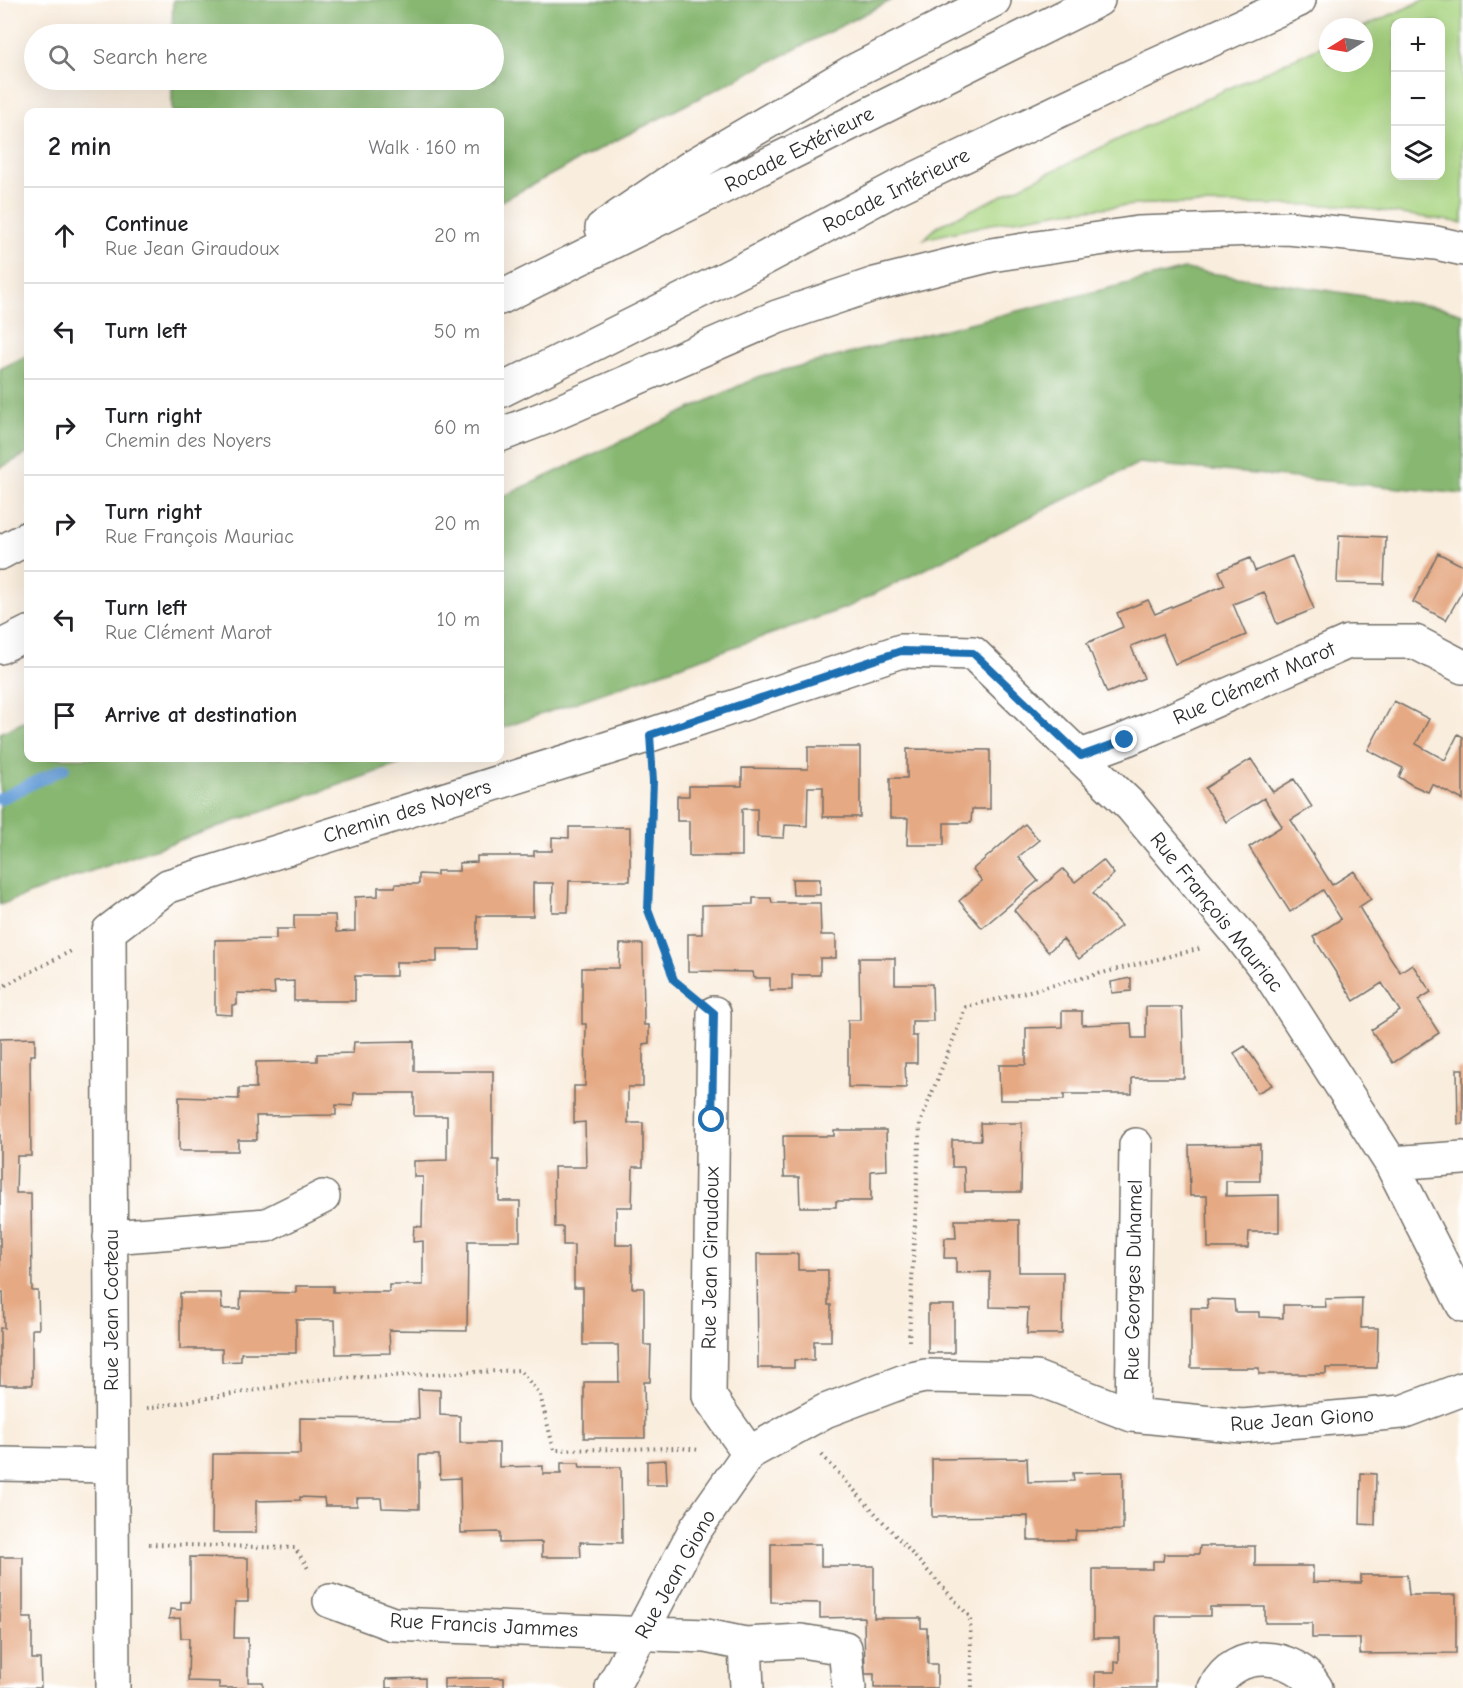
<!DOCTYPE html>
<meta charset="utf-8">
<style>
:root{--surface:#fff;--page:#f2f2f2;--text:#202124;--muted:#757577;--line:#e0e0e0}
body{margin:0;font-family:"Comic Neue",sans-serif;background:var(--page);color:var(--text)}
.controls{position:absolute;right:18px;top:18px;display:grid;overflow:hidden;border-radius:12px;box-shadow:0 6px 24px #0002}
.controls button{width:54px;height:54px;display:grid;place-items:center;padding:0;border:0;border-bottom:2px solid var(--line);background:var(--surface);color:var(--text);font:30px sans-serif}
.compass{position:absolute;left:1319px;top:18px;width:54px;height:54px;border-radius:50%;background:var(--surface);box-shadow:0 6px 24px #0002;rotate:259deg}
.stop{position:absolute;width:18px;height:18px;margin:-14px;border:4px solid #1f6fb2;border-radius:50%;background:#fff}
.stop.end{background:#1f6fb2;border-color:#fff;box-shadow:0 2px 6px #0008}
.list{margin:0;padding:0;list-style:none}
h2{display:flex;justify-content:space-between;align-items:center;height:78px;margin:0;padding:0 24px;font-size:26px}
h2 small{font-size:20px;font-weight:400;color:var(--muted)}
.list li{display:grid;grid-template-columns:39px 1fr auto;gap:18px;align-items:center;box-sizing:border-box;height:96px;padding:0 24px;border-top:2px solid var(--line)}
.list b{display:block;font-size:22px;white-space:nowrap}
.list p{margin:0;font-size:20px;white-space:nowrap;color:var(--muted)}
.list em{font-size:20px;font-style:normal;color:var(--muted)}
.icon{flex:none;width:33px;height:33px;fill:none;stroke:currentColor;stroke-width:2;stroke-linecap:round;stroke-linejoin:round}
.map{position:relative;flex:none;width:1463px;height:1688px;overflow:hidden}
.search{position:absolute;background:var(--surface);box-shadow:0 6px 24px #0002;left:24px;top:24px;width:480px;height:66px;display:flex;align-items:center;gap:15px;box-sizing:border-box;padding:0 21px;border-radius:33px;color:var(--muted);font-size:22px}
.panel{position:absolute;background:var(--surface);box-shadow:0 6px 24px #0002;left:24px;top:108px;width:480px;height:654px;border-radius:12px}
.map>svg:first-child{display:block}
.green{fill:#aad683;stroke:#6a8057;stroke-width:1.5;fill-rule:evenodd}
.forest{fill:#87b771;stroke:#59714e;stroke-width:1.5}
.lines{fill:none;stroke-linecap:round;stroke-linejoin:round}
.stream{stroke:#6da3da;stroke-width:12}
.building{fill:#e5a983}
.minor-casing{stroke:#736f69;stroke-width:36}
.highway-casing{stroke:#736f69;stroke-width:36}
.path{stroke:#736f69;stroke-width:4;stroke-dasharray:1.5 4.5;stroke-linecap:butt}
.minor{stroke:#fff;stroke-width:33}
.highway{stroke:#fff;stroke-width:33}
.route{stroke:#1f6fb2;stroke-width:8}
.labels{text-anchor:middle;dominant-baseline:central;stroke-width:4.5;stroke-linejoin:round;paint-order:stroke}
.street-label{font-size:21px;fill:#2b2b2b;stroke:#fff}
</style>
<div class="map">
<svg width="1463" height="1688" viewBox="0 0 1463 1688">
<rect width="100%" height="100%" fill="#fff"/>
<filter id="ink" filterUnits="userSpaceOnUse"><feTurbulence type="fractalNoise" baseFrequency=".0167" numOctaves="2"/><feDisplacementMap in="SourceGraphic" scale="12" xChannelSelector="R" yChannelSelector="G"/><feConvolveMatrix kernelMatrix="1 2 1 2 8 2 1 2 1" color-interpolation-filters="sRGB"/></filter>
<filter id="wash" filterUnits="userSpaceOnUse"><feTurbulence type="fractalNoise" baseFrequency=".008" numOctaves="4" result="noise"/><feDisplacementMap in="SourceGraphic" scale="24" xChannelSelector="R" yChannelSelector="G"/><feGaussianBlur stdDeviation="1.35" result="paint"/><feColorMatrix in="noise" values="0 0 0 0 0 0 0 0 0 0 0 0 0 0 0 0 0 1.4 0 .05"/><feComposite in="paint" operator="in"/></filter>
<g filter="url(#wash)">
<rect width="100%" height="100%" fill="#f9eddd"/>
<path class="green" d="M 1424,0 L 1463,0 L 1463,223 L 1340,205 L 1147,204 L 1067,211 L 986,225 L 924,239 L 938,226 L 1144,127 L 1328,43 L 1328,63 L 1364,63 L 1363,27 ZM 1396,22 L 1440,22 L 1440,176 L 1396,176 Z"/>
<path class="forest" d="M 173,0 L 892,0 L 609,144 L 500,202 L 500,112 L 172,112 L 172,80 L 494,80 L 494,34 L 172,34 Z
M 1184,269 L 1444,308 L 1463,314 L 1463,494 L 1139,463 L 848,607 L 500,729 L 500,498 L 760,376 Z
M 28,355 L 28,453 L 0,468 L 0,369 Z
M 28,720 L 28,758 L 417,758 L 91,871 L 0,905 L 0,733 Z"/>
<g class="lines">
<path class="stream" d="M 0,799 L 64,768"/>
</g>
<g id="blocks">
<path class="building" d="M 1339,535 L 1386,537 L 1384,584 L 1337,583 Z
M 1438,553 L 1463,566 L 1463,590 L 1446,620 L 1413,602 Z
M 1292,556 L 1314,609 L 1277,624 L 1264,592 L 1233,604 L 1246,635 L 1175,664 L 1162,634 L 1131,646 L 1144,678 L 1107,693 L 1087,643 L 1123,627 L 1117,613 L 1148,600 L 1155,614 L 1225,585 L 1219,571 L 1250,558 L 1255,571 Z
M 1394,701 L 1429,719 L 1416,744 L 1445,760 L 1458,734 L 1463,737 L 1463,800 L 1432,784 L 1428,792 L 1412,785 L 1399,777 L 1403,768 L 1368,750 Z
M 808,747 L 860,747 L 860,817 L 823,817 L 823,787 L 808,787 L 807,826 L 785,825 L 784,838 L 757,837 L 757,809 L 742,809 L 742,856 L 689,856 L 689,821 L 677,821 L 677,796 L 689,796 L 689,786 L 742,786 L 742,768 L 808,769 Z
M 907,749 L 990,750 L 990,809 L 972,809 L 971,823 L 944,823 L 944,845 L 907,845 L 908,818 L 890,818 L 890,778 L 907,778 Z
M 1251,759 L 1273,792 L 1294,779 L 1312,807 L 1291,820 L 1332,885 L 1354,871 L 1371,899 L 1359,907 L 1379,940 L 1400,972 L 1412,964 L 1431,992 L 1418,1000 L 1439,1033 L 1393,1063 L 1371,1030 L 1400,1011 L 1382,983 L 1354,1001 L 1313,937 L 1341,919 L 1323,890 L 1290,912 L 1249,847 L 1282,826 L 1264,798 L 1226,822 L 1205,788 Z
M 1025,824 L 1039,840 L 1018,857 L 1038,881 L 982,928 L 959,901 L 982,881 L 973,869 Z
M 569,827 L 630,827 L 630,881 L 569,881 L 568,912 L 552,912 L 553,883 L 533,883 L 533,916 L 477,916 L 477,949 L 437,949 L 437,962 L 396,962 L 396,976 L 355,976 L 355,1001 L 294,1001 L 294,981 L 274,982 L 275,994 L 237,993 L 237,1005 L 232,1005 L 232,1015 L 215,1014 L 215,940 L 276,939 L 276,929 L 294,929 L 294,915 L 335,915 L 336,932 L 355,931 L 355,897 L 378,896 L 378,887 L 395,887 L 396,884 L 419,884 L 419,874 L 437,875 L 437,871 L 459,871 L 459,863 L 477,862 L 477,856 L 534,856 L 534,851 L 552,851 L 552,837 L 569,838 Z
M 1103,860 L 1114,874 L 1093,893 L 1121,926 L 1079,959 L 1063,939 L 1048,952 L 1014,910 L 1063,869 L 1075,882 Z
M 792,879 L 820,879 L 820,895 L 793,895 Z
M 753,898 L 771,898 L 772,903 L 820,903 L 821,935 L 836,935 L 836,958 L 820,958 L 820,975 L 792,975 L 792,990 L 770,990 L 770,978 L 754,978 L 753,972 L 688,971 L 688,934 L 702,934 L 702,905 L 753,904 Z
M 620,944 L 643,944 L 644,1025 L 649,1025 L 649,1043 L 643,1044 L 643,1087 L 628,1087 L 628,1123 L 643,1123 L 643,1167 L 633,1167 L 632,1207 L 616,1207 L 616,1245 L 632,1245 L 632,1288 L 644,1288 L 644,1345 L 651,1345 L 650,1382 L 644,1382 L 645,1438 L 584,1438 L 584,1382 L 619,1382 L 618,1345 L 583,1345 L 583,1288 L 574,1288 L 574,1245 L 563,1245 L 563,1227 L 555,1227 L 554,1167 L 586,1167 L 585,1122 L 574,1123 L 574,1086 L 585,1086 L 586,1024 L 582,1024 L 582,968 L 619,968 Z
M 859,958 L 895,958 L 895,984 L 932,984 L 933,1021 L 912,1021 L 912,1036 L 917,1036 L 917,1063 L 905,1063 L 906,1088 L 848,1087 L 848,1020 L 860,1020 Z
M 1131,978 L 1131,991 L 1112,993 L 1111,982 Z
M 1146,1007 L 1182,1007 L 1184,1078 L 1132,1078 L 1132,1094 L 1064,1094 L 1064,1100 L 1000,1100 L 999,1065 L 1026,1065 L 1026,1028 L 1062,1027 L 1062,1011 L 1082,1011 L 1082,1025 L 1131,1023 L 1132,1038 L 1146,1038 Z
M 35,1038 L 35,1055 L 30,1055 L 31,1156 L 17,1156 L 16,1193 L 31,1193 L 32,1291 L 38,1291 L 39,1329 L 32,1329 L 32,1385 L 0,1385 L 0,1328 L 4,1328 L 3,1292 L 0,1292 L 0,1039 Z
M 414,1041 L 414,1071 L 493,1071 L 493,1160 L 499,1160 L 499,1201 L 520,1201 L 520,1241 L 468,1241 L 467,1331 L 389,1330 L 390,1353 L 336,1354 L 335,1320 L 296,1320 L 296,1353 L 241,1353 L 241,1361 L 222,1362 L 222,1349 L 180,1349 L 180,1293 L 221,1293 L 222,1309 L 240,1309 L 241,1292 L 296,1293 L 296,1286 L 333,1286 L 333,1292 L 389,1292 L 389,1285 L 423,1285 L 423,1241 L 413,1242 L 414,1226 L 422,1227 L 423,1177 L 414,1177 L 414,1161 L 447,1160 L 447,1116 L 414,1116 L 414,1093 L 354,1093 L 353,1106 L 336,1105 L 336,1115 L 256,1116 L 257,1140 L 238,1140 L 238,1151 L 179,1151 L 179,1097 L 239,1099 L 239,1088 L 256,1088 L 256,1062 L 317,1061 L 317,1054 L 353,1053 L 354,1042 Z
M 1245,1046 L 1272,1085 L 1257,1093 L 1234,1053 Z
M 1457,1069 L 1463,1069 L 1463,1124 L 1458,1124 Z
M 980,1123 L 1022,1123 L 1021,1192 L 965,1192 L 964,1167 L 952,1167 L 952,1140 L 981,1140 Z
M 834,1130 L 886,1130 L 887,1170 L 871,1171 L 871,1201 L 836,1201 L 836,1207 L 800,1207 L 799,1177 L 784,1177 L 783,1136 L 834,1136 Z
M 1260,1144 L 1260,1181 L 1226,1181 L 1226,1196 L 1279,1195 L 1279,1232 L 1249,1232 L 1248,1248 L 1208,1248 L 1207,1196 L 1190,1196 L 1189,1145 Z
M 955,1220 L 1019,1220 L 1019,1272 L 1063,1272 L 1062,1334 L 1027,1334 L 1028,1308 L 990,1307 L 990,1272 L 956,1273 L 956,1258 L 944,1258 L 945,1238 L 956,1238 Z
M 757,1254 L 798,1254 L 798,1270 L 828,1270 L 828,1305 L 831,1305 L 831,1341 L 814,1341 L 814,1360 L 794,1360 L 794,1368 L 758,1368 Z
M 1362,1298 L 1361,1328 L 1378,1328 L 1377,1368 L 1326,1368 L 1326,1374 L 1259,1374 L 1259,1368 L 1191,1368 L 1191,1308 L 1208,1308 L 1207,1299 L 1234,1300 L 1235,1312 L 1259,1312 L 1259,1317 L 1283,1318 L 1283,1305 L 1310,1305 L 1310,1307 L 1326,1307 L 1325,1299 Z
M 928,1305 L 954,1305 L 954,1353 L 928,1353 Z
M 418,1389 L 440,1390 L 440,1415 L 460,1416 L 460,1443 L 499,1443 L 499,1467 L 543,1466 L 543,1474 L 561,1474 L 561,1463 L 579,1463 L 580,1467 L 621,1467 L 622,1543 L 580,1542 L 581,1557 L 542,1557 L 542,1542 L 500,1543 L 500,1532 L 461,1533 L 460,1478 L 440,1479 L 439,1455 L 419,1455 L 419,1509 L 382,1508 L 381,1498 L 357,1498 L 357,1506 L 325,1506 L 324,1498 L 300,1497 L 300,1500 L 256,1501 L 256,1533 L 212,1533 L 213,1454 L 300,1454 L 300,1418 L 419,1419 Z
M 1027,1458 L 1028,1482 L 1074,1481 L 1073,1473 L 1123,1472 L 1123,1530 L 1076,1531 L 1075,1540 L 1028,1540 L 1028,1516 L 932,1517 L 932,1459 Z
M 666,1460 L 667,1485 L 647,1485 L 647,1461 Z
M 1361,1473 L 1376,1474 L 1375,1525 L 1360,1524 Z
M 771,1544 L 821,1544 L 821,1566 L 874,1566 L 874,1618 L 921,1618 L 921,1628 L 927,1628 L 928,1664 L 937,1664 L 937,1688 L 874,1688 L 874,1674 L 865,1674 L 864,1617 L 820,1618 L 820,1603 L 771,1602 Z
M 1200,1546 L 1255,1546 L 1255,1566 L 1313,1566 L 1313,1582 L 1361,1583 L 1361,1575 L 1407,1575 L 1409,1595 L 1456,1595 L 1456,1653 L 1360,1654 L 1360,1638 L 1312,1638 L 1312,1623 L 1265,1623 L 1265,1607 L 1210,1607 L 1210,1616 L 1156,1616 L 1156,1688 L 1095,1688 L 1095,1672 L 1115,1672 L 1115,1662 L 1119,1662 L 1119,1638 L 1093,1638 L 1093,1569 L 1153,1569 L 1153,1561 L 1163,1561 L 1164,1554 L 1199,1554 Z
M 0,1557 L 23,1557 L 23,1618 L 32,1618 L 32,1659 L 40,1659 L 41,1688 L 0,1688 Z
M 190,1557 L 248,1558 L 248,1602 L 235,1602 L 234,1638 L 248,1638 L 248,1682 L 263,1682 L 263,1688 L 219,1688 L 219,1682 L 188,1681 L 189,1638 L 181,1638 L 180,1618 L 169,1619 L 170,1609 L 181,1610 L 181,1602 L 190,1602 Z
M 425,1678 L 425,1688 L 386,1688 L 386,1679 Z
M 467,1678 L 504,1678 L 504,1688 L 444,1688 L 444,1679 Z"/>
</g>
</g>
<g filter="url(#ink)">
<use href="#blocks" fill-opacity="0" stroke="#736f69" stroke-width="1.5"/>
<g class="lines">
<defs>
<path id="minor" d="M 1081,756 L 1125,740 L 1348,642 L 1415,642 L 1463,667
M 714,1013 L 709,1396 L 749,1453
M 1391,1163 L 1463,1158
M 110,1237 L 267,1225 L 323,1197
M 1132,1415 L 1136,1145
M 0,1464 L 111,1466
M 330,1601 L 393,1624 L 706,1636 L 745,1644 L 801,1641 L 845,1648 L 849,1688
M 745,1644 L 747,1688
M 113,1688 L 109,931 L 168,886 L 650,735 L 901,651 L 973,653 L 1131,806 L 1242,938 L 1271,976 L 1391,1163 L 1463,1305
M 612,1688 L 695,1530 L 749,1453 L 825,1411 L 907,1380 L 925,1376 L 1036,1378 L 1132,1415 L 1242,1426 L 1402,1412 L 1463,1389
M 1215,1688 C 1235,1647 1295,1652 1316,1688"/>
<path id="highway" d="M 602,228 L 694,165 L 852,72 L 994,0
M 500,298 L 1098,0
M 500,391 L 754,264 L 896,188 L 1149,68 L 1299,0
M 500,435 L 547,417 L 777,317 L 875,284 L 991,255 L 1138,233 L 1288,228 L 1436,243 L 1463,249
M 0,553 L 28,538
M 0,647 L 28,633"/>
</defs>
<use href="#minor" class="minor-casing"/>
<use href="#highway" class="highway-casing"/>
<path class="path" d="M 652,774 L 648,910 L 674,980 L 686,990
M 0,988 L 71,951
M 909,1341 L 920,1123 L 966,1007 L 1202,948
M 147,1408 L 323,1379 L 520,1370 L 540,1395 L 554,1450 L 680,1448 L 701,1450
M 822,1455 L 970,1617 L 972,1688
M 149,1544 L 295,1548 L 309,1570"/>
<use href="#minor" class="minor"/>
<use href="#highway" class="highway"/>
</g>
</g>
<g class="lines" filter="url(#ink)">
<path class="route" d="M 712,1120 L 714,1013 L 674,980 L 648,910 L 653,781 L 650,735 L 901,651 L 973,653 L 1081,756 L 1125,740"/>
</g>
<g class="labels">
<g class="street-label">
<text transform="translate(799 149) rotate(-27)">Rocade Extérieure</text>
<text transform="translate(896 190) rotate(-27)">Rocade Intérieure</text>
<text transform="translate(1254 683) rotate(-24)">Rue Clément Marot</text>
<text transform="translate(407 811) rotate(-17)">Chemin des Noyers</text>
<text transform="translate(1217 912) rotate(51)">Rue François Mauriac</text>
<text transform="translate(710 1258) rotate(-89)">Rue Jean Giraudoux</text>
<text transform="translate(1133 1280) rotate(-89)">Rue Georges Duhamel</text>
<text transform="translate(111 1310) rotate(-90)">Rue Jean Cocteau</text>
<text transform="translate(1302 1419) rotate(-4)">Rue Jean Giono</text>
<text transform="translate(675 1574) rotate(-61)">Rue Jean Giono</text>
<text transform="translate(484 1625) rotate(3)">Rue Francis Jammes</text>
</g>
</g>
</svg>
<div class="controls">
<button>+</button>
<button>−</button>
<button><svg class="icon" aria-label="layers" viewBox="0 0 24 24"><path d="M12 4l9 5-9 5-9-5zM3 14l9 5 9-5"/></svg></button>
</div>
<svg class="compass" viewBox="-18 -18 36 36"><path d="M0-13l5 13h-10z" fill="#e53935"/><path d="M0 13l5-13h-10z" fill="#757577"/></svg>
<div class="stop" style="left:712px;top:1120px"></div>
<div class="stop end" style="left:1125px;top:740px"></div>
<div class="search"><svg class="icon" aria-label="search" viewBox="0 0 24 24"><circle cx="10" cy="10" r="6"/><path d="M15 15l6 6"/></svg>Search here</div>
<section class="panel">
<h2>2 min<small>Walk · 160 m</small></h2>
<ul class="list">
<li><svg class="icon" aria-label="ahead" viewBox="0 0 24 24"><path d="M12 20V5M6 11l6-6 6 6"/></svg><div><b>Continue</b><p>Rue Jean Giraudoux</p></div><em>20 m</em></li>
<li><svg class="icon" aria-label="left" viewBox="0 0 24 24"><path d="M17 20v-9H6M10 6l-5 5 5 5"/></svg><div><b>Turn left</b></div><em>50 m</em></li>
<li><svg class="icon" aria-label="right" viewBox="0 0 24 24"><path d="M7 20v-9h11M14 6l5 5-5 5"/></svg><div><b>Turn right</b><p>Chemin des Noyers</p></div><em>60 m</em></li>
<li><svg class="icon" aria-label="right" viewBox="0 0 24 24"><path d="M7 20v-9h11M14 6l5 5-5 5"/></svg><div><b>Turn right</b><p>Rue François Mauriac</p></div><em>20 m</em></li>
<li><svg class="icon" aria-label="left" viewBox="0 0 24 24"><path d="M17 20v-9H6M10 6l-5 5 5 5"/></svg><div><b>Turn left</b><p>Rue Clément Marot</p></div><em>10 m</em></li>
<li><svg class="icon" aria-label="arrive" viewBox="0 0 24 24"><path d="M6 21V4h12l-3 4 3 4H6"/></svg><div><b>Arrive at destination</b></div></li>
</ul>
</section>
</div>
